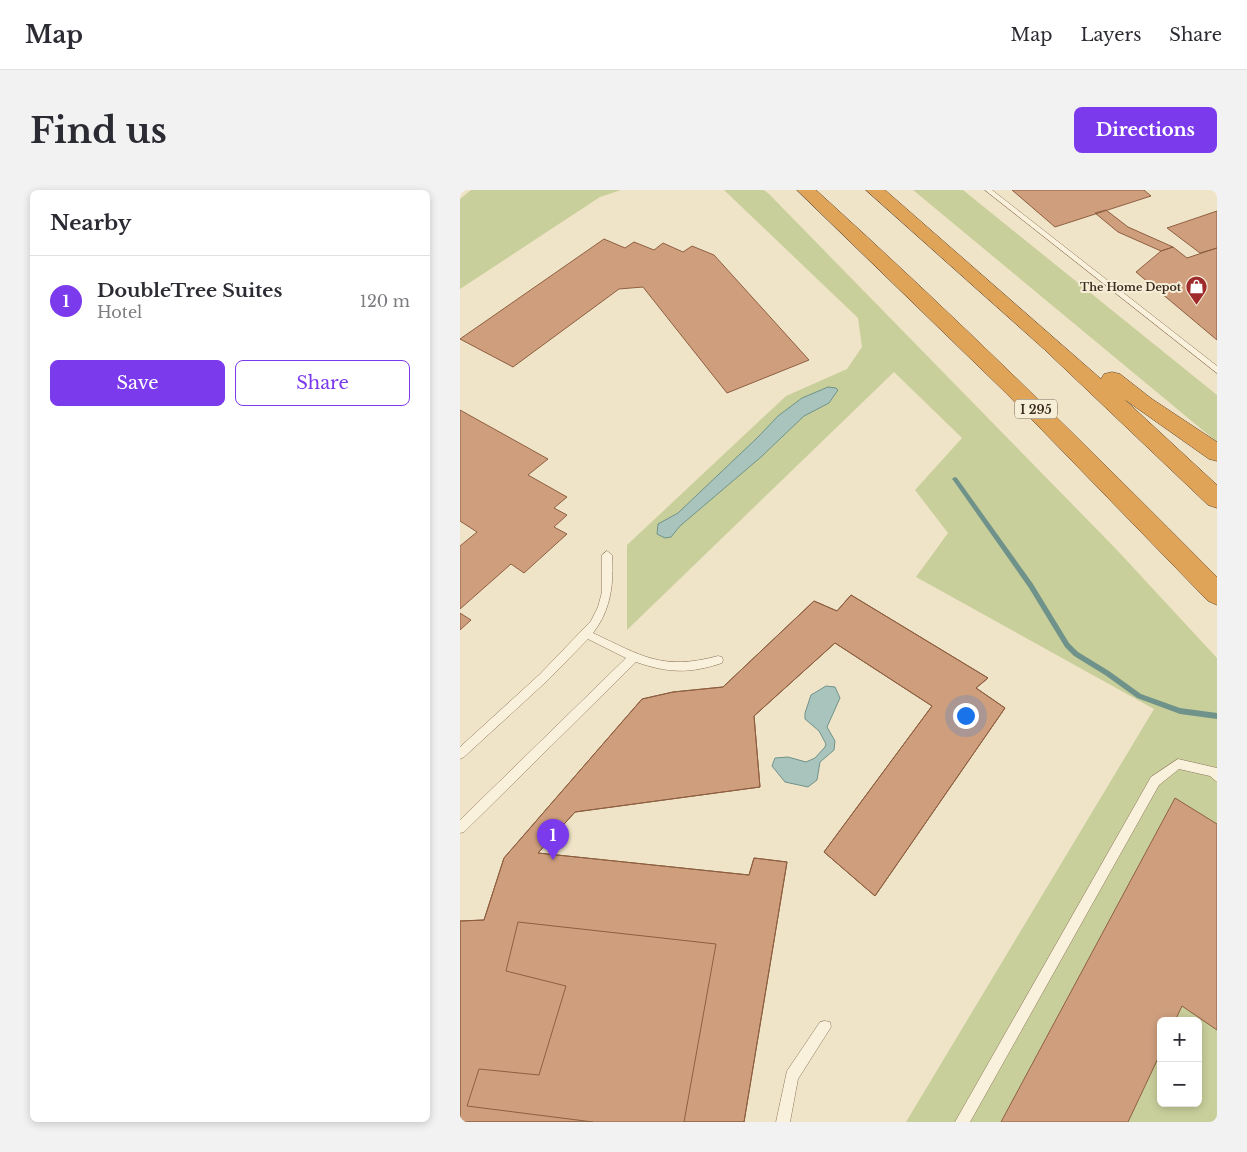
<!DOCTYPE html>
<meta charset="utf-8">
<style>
:root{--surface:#fff;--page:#f2f2f3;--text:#2b2b33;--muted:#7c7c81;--line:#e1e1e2;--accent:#7c3aed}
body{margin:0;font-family:"Libre Baskerville",serif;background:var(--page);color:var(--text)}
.controls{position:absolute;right:15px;bottom:15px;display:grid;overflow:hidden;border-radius:8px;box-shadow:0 2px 8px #0003}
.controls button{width:45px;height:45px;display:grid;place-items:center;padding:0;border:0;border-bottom:1px solid var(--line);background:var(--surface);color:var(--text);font:25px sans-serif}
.you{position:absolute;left:505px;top:525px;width:18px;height:18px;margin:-12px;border:4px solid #fff;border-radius:50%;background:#1a73e8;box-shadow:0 0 0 8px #1a73e833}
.badge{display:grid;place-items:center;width:32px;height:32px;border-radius:50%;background:var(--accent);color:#fff;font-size:16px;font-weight:700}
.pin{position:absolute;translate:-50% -41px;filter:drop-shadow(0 1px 2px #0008)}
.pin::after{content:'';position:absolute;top:26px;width:18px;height:15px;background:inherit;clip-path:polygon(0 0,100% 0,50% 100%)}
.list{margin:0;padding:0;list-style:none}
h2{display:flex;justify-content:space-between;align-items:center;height:65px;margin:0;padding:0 20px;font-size:21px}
h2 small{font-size:16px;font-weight:400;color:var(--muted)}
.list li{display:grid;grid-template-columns:32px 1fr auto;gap:15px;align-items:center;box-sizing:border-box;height:90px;padding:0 20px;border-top:1px solid var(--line)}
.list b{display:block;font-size:19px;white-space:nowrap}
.list p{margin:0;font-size:16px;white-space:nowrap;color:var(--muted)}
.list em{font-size:16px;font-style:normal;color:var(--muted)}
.actions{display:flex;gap:10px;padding:15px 20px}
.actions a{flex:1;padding:11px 0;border:1px solid var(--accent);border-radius:8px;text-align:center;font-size:18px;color:var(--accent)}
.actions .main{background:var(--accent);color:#fff}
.map{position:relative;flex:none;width:757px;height:932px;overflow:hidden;border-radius:8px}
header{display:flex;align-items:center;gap:30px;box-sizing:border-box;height:70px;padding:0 25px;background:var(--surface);border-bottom:1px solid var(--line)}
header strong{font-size:24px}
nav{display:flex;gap:28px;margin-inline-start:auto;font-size:18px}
.intro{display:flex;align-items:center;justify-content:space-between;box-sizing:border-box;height:120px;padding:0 30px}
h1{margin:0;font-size:35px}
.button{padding:12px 22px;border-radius:8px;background:var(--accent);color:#fff;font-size:18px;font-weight:700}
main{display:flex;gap:30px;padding:0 30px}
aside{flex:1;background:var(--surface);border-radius:8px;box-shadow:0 2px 8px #0003}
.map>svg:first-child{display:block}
.green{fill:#c9cf9b;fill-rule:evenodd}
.water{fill:#a9c4bc;stroke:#6f938a}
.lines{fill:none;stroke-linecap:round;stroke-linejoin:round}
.stream{fill:#6f938a;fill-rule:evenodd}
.building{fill:#cf9f7d;stroke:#8d5f41}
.lane-casing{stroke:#8d765c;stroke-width:1}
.highway-casing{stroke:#5b4430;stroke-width:1}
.lane{fill:#faf1dc;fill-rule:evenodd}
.highway{fill:#e0a458;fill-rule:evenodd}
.labels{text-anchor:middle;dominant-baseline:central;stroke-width:4;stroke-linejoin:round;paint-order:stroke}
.far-poi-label{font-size:11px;font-weight:bold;fill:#3d2e20;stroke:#f7eed8;text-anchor:end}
.shield{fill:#f7eed8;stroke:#756857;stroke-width:1}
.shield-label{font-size:12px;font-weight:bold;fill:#3d2e20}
</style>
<header>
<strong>Map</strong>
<nav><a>Map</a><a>Layers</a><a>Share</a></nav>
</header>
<div class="intro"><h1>Find us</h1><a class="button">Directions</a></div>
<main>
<aside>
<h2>Nearby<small></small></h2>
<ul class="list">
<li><span class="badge">1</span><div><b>DoubleTree Suites</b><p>Hotel</p></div><em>120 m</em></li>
</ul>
<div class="actions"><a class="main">Save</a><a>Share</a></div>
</aside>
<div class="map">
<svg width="757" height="932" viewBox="0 0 757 932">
<rect width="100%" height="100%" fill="#f0e4c8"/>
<path class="green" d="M 11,0 L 161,0 L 140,7 L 0,99 L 0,9 Z
M 264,0 L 304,0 L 309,4 L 657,360 L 757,468 L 757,932 L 446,932 L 694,519 L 456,387 L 488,343 L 455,300 L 502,248 L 434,182 L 167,440 L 167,355 L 326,206 L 387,179 L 402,157 L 398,128 ZM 701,831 L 738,831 L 738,913 L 701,913 Z
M 453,0 L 503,0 L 757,205 L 757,252 Z"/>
<path class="water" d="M 368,197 L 376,198 L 378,200 L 369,213 L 344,226 L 301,267 L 220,336 L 211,347 L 205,348 L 197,344 L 198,334 L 218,323 L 298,247 L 318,226 L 342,208 Z
M 366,496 L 375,497 L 380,508 L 367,537 L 375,551 L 374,560 L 360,572 L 357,590 L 348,597 L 325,592 L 312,576 L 315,568 L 328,567 L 346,572 L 355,568 L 365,557 L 366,554 L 359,541 L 345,529 L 345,523 L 351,505 Z"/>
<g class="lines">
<path class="stream" d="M 495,287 L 497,288 L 573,394 L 609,453 L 618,462 L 649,481 L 681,504 L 720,518 L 757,523 L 757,529 L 720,524 L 677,508 L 645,485 L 614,466 L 605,457 L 569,398 L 493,290 L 492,289 L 493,288 Z"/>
</g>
<path class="building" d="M 552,0 L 684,0 L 691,6 L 595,37 Z
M 646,20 L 668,37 L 713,57 L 701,61 L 658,42 L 635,23 Z
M 757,21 L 757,58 L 740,63 L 707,38 Z
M 144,49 L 165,58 L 174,52 L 194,60 L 203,53 L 223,62 L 232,56 L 254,65 L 349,170 L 267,203 L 183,97 L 159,99 L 53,177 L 0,149 Z
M 713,57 L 727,68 L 757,58 L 757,150 L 676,82 L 701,61 Z
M 0,220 L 88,269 L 68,285 L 107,307 L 94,318 L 107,325 L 94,337 L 107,344 L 64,383 L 51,374 L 0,419 L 0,356 L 17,342 L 0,331 Z
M 391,405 L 528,488 L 516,498 L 545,518 L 415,706 L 364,662 L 472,516 L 375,453 L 294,526 L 300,597 L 115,622 L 78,663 L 289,685 L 294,668 L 327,672 L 284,932 L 224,932 L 256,754 L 58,732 L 46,781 L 106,796 L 79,885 L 19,879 L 7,916 L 133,932 L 0,932 L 0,731 L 24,730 L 44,668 L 182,509 L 213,502 L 263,497 L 354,411 L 377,421 Z
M 391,405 L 528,488 L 516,498 L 545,518 L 415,706 L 364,662 L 472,516 L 375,453 L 294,526 L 300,597 L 115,622 L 78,663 L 289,685 L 294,668 L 327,672 L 284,932 L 0,932 L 0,731 L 24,730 L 44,668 L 182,509 L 213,502 L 263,497 L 354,411 L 377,421 Z
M 0,423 L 11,430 L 0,440 Z
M 715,608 L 757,634 L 757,840 L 722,816 L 715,831 L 701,831 L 701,862 L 668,932 L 541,932 Z"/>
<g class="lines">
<defs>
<path id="lane" d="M 525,0 L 532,0 L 757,176 L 757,183 Z
M 147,361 L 152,365 C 154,393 151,420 133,443 C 182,466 202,481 258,466 L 262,467 L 263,470 L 262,473 C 229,484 208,483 176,472 L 4,642 L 0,643 L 0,630 L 166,468 L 128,449 L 88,490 L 4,567 L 0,569 L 0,557 L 80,484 L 131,431 L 138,417 L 142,402 L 142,365 Z
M 718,569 L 757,578 L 757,592 L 750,586 L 719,579 L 699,595 L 510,932 L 495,932 L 691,587 Z
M 365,831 L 370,832 L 371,837 L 338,889 L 330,932 L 316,932 L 327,881 L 360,832 Z"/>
<path id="highway" d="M 337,0 L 356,0 C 494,125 626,255 757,387 L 757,415 L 748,411 L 547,204 Z
M 406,0 L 425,0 L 641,189 L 644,184 L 652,182 L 660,184 L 692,209 L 757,252 L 757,271 L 749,269 L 664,209 L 757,295 L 757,318 L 748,315 L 585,160 Z"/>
</defs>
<use href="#lane" class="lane-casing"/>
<use href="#highway" class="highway-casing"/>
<use href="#lane" class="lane"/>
<use href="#highway" class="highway"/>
</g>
<defs>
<symbol id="shop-pin" viewBox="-11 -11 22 30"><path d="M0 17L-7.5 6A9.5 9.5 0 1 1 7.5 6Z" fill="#9e2a2b" stroke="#f7eed8"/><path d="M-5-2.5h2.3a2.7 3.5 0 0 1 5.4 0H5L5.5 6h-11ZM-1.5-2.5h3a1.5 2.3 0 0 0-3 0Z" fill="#fff"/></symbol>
</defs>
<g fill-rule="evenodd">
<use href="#shop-pin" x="724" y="84" width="25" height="34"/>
</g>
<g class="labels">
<g class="far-poi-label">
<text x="721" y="97">The Home Depot</text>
</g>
<rect class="shield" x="555" y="209.5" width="42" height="19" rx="4"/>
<g class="shield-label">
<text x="576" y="219">I 295</text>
</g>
</g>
</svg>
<div class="controls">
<button>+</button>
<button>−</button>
</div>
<div class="you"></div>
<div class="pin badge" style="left:93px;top:670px">1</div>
</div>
</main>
